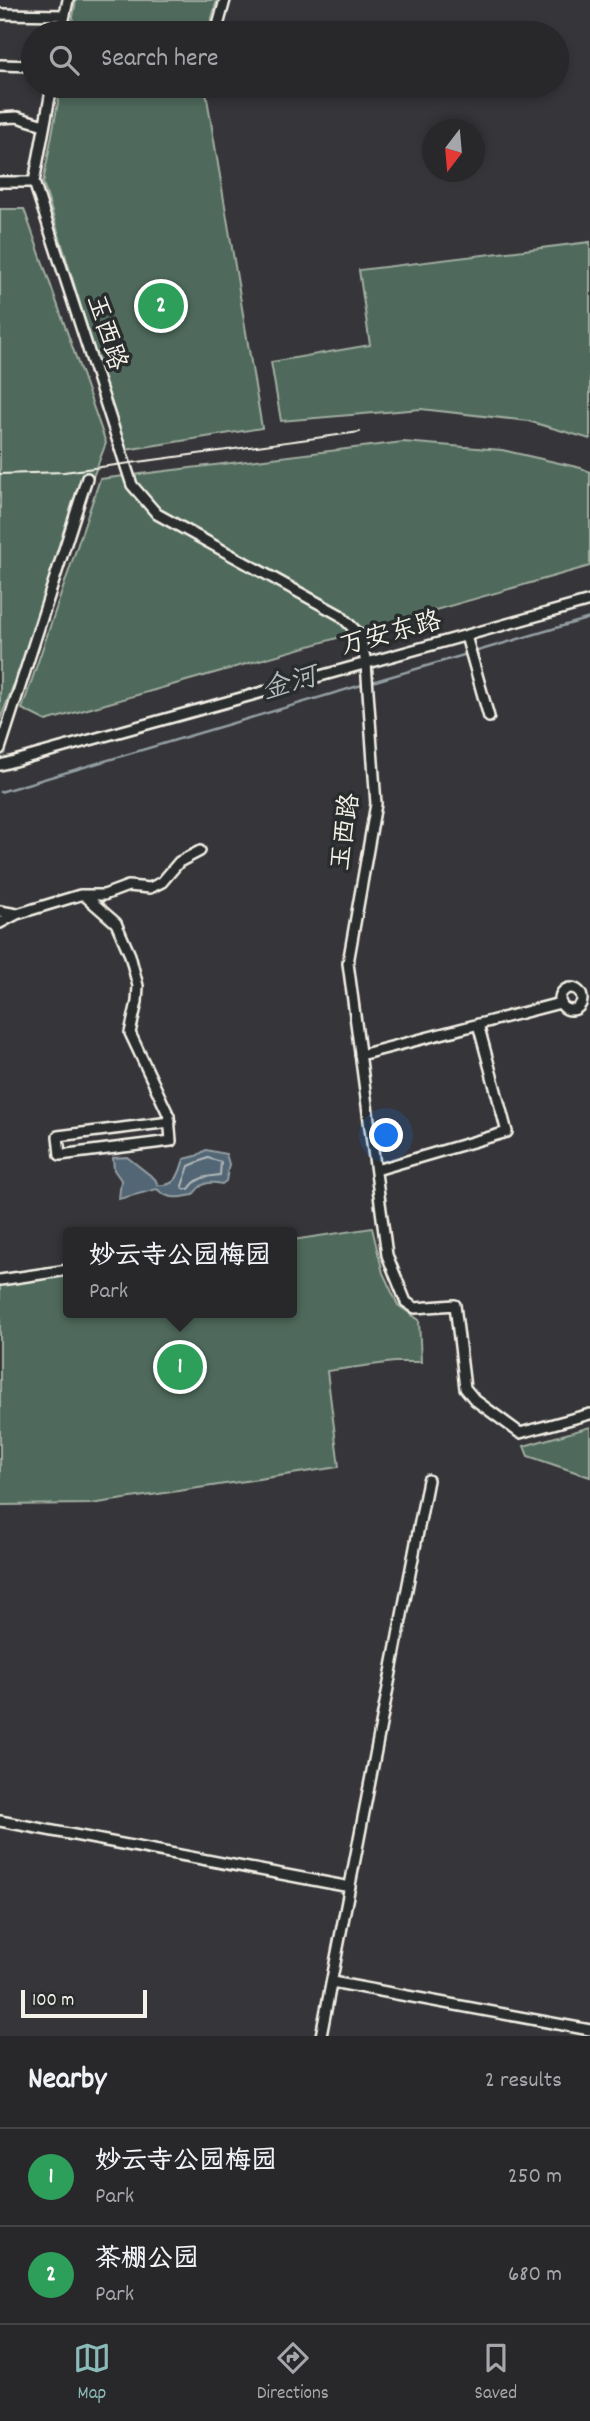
<!DOCTYPE html>
<meta charset="utf-8">
<style>
:root{--surface:#28282b;--page:#303033;--text:#f1f3f6;--muted:#a5a6a9;--line:#444447;--accent:#8bbbb9}
body{margin:0;font-family:Dekko,"LXGW WenKai TC",sans-serif;background:var(--page);color:var(--text)}
.compass{position:absolute;left:422px;top:119px;width:63px;height:63px;border-radius:50%;background:var(--surface);box-shadow:0 4px 10px #0003;rotate:196deg}
.scale{position:absolute;left:21px;bottom:18px;width:126px;box-sizing:border-box;padding-left:7px;border:4px solid #f4f1e8;border-top:0;font-size:19px;line-height:24px;white-space:nowrap;color:#f4f1e8;-webkit-text-stroke:5px #2a2d2e;paint-order:stroke}
.you{position:absolute;left:387px;top:1136px;width:24px;height:24px;margin:-18px;border:5px solid #fff;border-radius:50%;background:#1a73e8;box-shadow:0 0 0 10px #1a73e833}
.badge{display:grid;place-items:center;width:46px;height:46px;border-radius:50%;background:var(--accent);color:#fff;font-size:23px;font-weight:700}
.pin{position:absolute;translate:-50% -50%;border:4px solid #fff;box-shadow:0 2px 7px #0006}
.popup{position:absolute;left:63px;top:1227px;width:234px;height:91px;box-sizing:border-box;display:grid;place-content:center;border-radius:7px;background:var(--surface);filter:drop-shadow(0 2px 5px #0005);font-size:23px;white-space:nowrap;color:var(--muted)}
.popup b{font-size:26px;color:var(--text)}
.popup::after{content:'';position:absolute;left:50%;top:100%;margin-left:-14px;border:14px solid transparent;border-top-color:var(--surface)}
.list{margin:0;padding:0;list-style:none}
h2{display:flex;justify-content:space-between;align-items:center;height:91px;margin:0;padding:0 28px;font-size:30px}
h2 small{font-size:23px;font-weight:400;color:var(--muted)}
.list li{display:grid;grid-template-columns:46px 1fr auto;gap:21px;align-items:center;box-sizing:border-box;height:98px;padding:0 28px;border-top:2px solid var(--line)}
.list b{display:block;font-size:26px;white-space:nowrap}
.list p{margin:0;font-size:23px;white-space:nowrap;color:var(--muted)}
.list em{font-size:23px;font-style:normal;color:var(--muted)}
.icon{flex:none;width:38px;height:38px;fill:none;stroke:currentColor;stroke-width:2;stroke-linecap:round;stroke-linejoin:round}
.map{position:relative;flex:none;width:590px;height:2036px;overflow:hidden}
.search{position:absolute;background:var(--surface);box-shadow:0 4px 10px #0003;left:21px;right:21px;top:21px;height:77px;display:flex;align-items:center;gap:18px;box-sizing:border-box;padding:0 24px;border-radius:38px;color:var(--muted);font-size:26px}
.sheet{height:287px;background:var(--surface)}
nav{display:flex;justify-content:space-around;align-items:center;box-sizing:border-box;height:98px;border-top:2px solid var(--line);background:var(--surface);font-size:19px;color:var(--muted)}
nav a{display:grid;justify-items:center;gap:4px}
nav .on{color:var(--accent)}
.map>svg:first-child{display:block}
.green{fill:#4f6b5b;stroke:#a2aea2;stroke-width:2}
.water{fill:#526675;stroke:#939ea3;stroke-width:2}
.lines{fill:none;stroke-linecap:round;stroke-linejoin:round}
.shore{stroke:#b3b9ba;stroke-width:2}
.stream{stroke:#939ea3;stroke-width:2.5}
.minor-casing{stroke:#f4f1e8;stroke-width:14}
.minor{stroke:#2a2d2e;stroke-width:9}
.tram{stroke:#f4f1e8;stroke-width:2}
.labels{text-anchor:middle;dominant-baseline:central;stroke-width:7;stroke-linejoin:round;paint-order:stroke}
.street-label{font-size:26px;fill:#f4f1e8;stroke:#2a2d2e}
.water-label{font-size:28px;font-style:italic;fill:#b3b9ba;stroke:#2a2d2e}
</style>
<div class="map">
<svg width="590" height="2036" viewBox="0 0 590 2036">
<rect width="100%" height="100%" fill="#363539"/>
<filter id="ink" filterUnits="userSpaceOnUse"><feTurbulence type="fractalNoise" baseFrequency=".0143" numOctaves="2"/><feDisplacementMap in="SourceGraphic" scale="14" xChannelSelector="R" yChannelSelector="G"/><feConvolveMatrix kernelMatrix="1 2 1 2 8 2 1 2 1" color-interpolation-filters="sRGB"/></filter>
<g filter="url(#ink)">
<path class="green" d="M 76,0 L 217,0 L 208,33 L 70,33 Z
M 61,86 L 205,86 L 262,428 L 125,450 L 43,183 Z
M 0,209 L 24,209 L 106,443 L 0,720 Z
M 590,242 L 590,439 L 528,421 L 421,409 L 281,421 L 271,362 L 370,345 L 359,270 Z
M 403,442 L 502,450 L 581,468 L 590,472 L 590,566 L 46,721 L 22,709 L 100,479 Z
M 372,1228 L 383,1273 L 398,1305 L 419,1320 L 421,1362 L 394,1362 L 327,1371 L 339,1467 L 91,1504 L 0,1505 L 0,1282 L 68,1272 L 68,1313 L 292,1313 L 292,1240 Z
M 590,1427 L 590,1477 L 528,1456 L 524,1446 Z"/>
<path class="water" d="M 206,1150 L 226,1154 L 229,1164 L 226,1181 L 222,1184 C 208,1181 201,1183 193,1195 C 179,1198 168,1200 157,1189 L 119,1199 L 121,1180 L 114,1170 L 113,1158 L 127,1157 L 155,1179 L 158,1185 C 177,1187 179,1174 184,1159 L 196,1156 Z"/>
<g class="lines">
<path class="shore" d="M 208,1158 L 221,1162 L 220,1175 C 207,1177 198,1176 189,1189 L 183,1189 L 182,1186 L 189,1166 Z"/>
<path class="stream" d="M 372,682 L 590,618
M 0,792 L 365,684"/>
<defs>
<path id="minor" d="M 0,14 L 65,15
M 61,33 L 68,0
M 216,33 L 225,0
M 0,65 L 33,66
M 51,90 L 92,86
M 0,118 L 17,117 L 44,125
M 0,182 L 34,182 L 52,86
M 34,182 L 132,485 L 157,514 L 340,615 L 360,635 L 366,663 L 376,804 L 348,963 L 387,1255 L 406,1302 L 415,1308 L 455,1305 L 465,1388 L 475,1400 L 520,1433 L 590,1414
M 466,636 L 489,717
M 0,749 L 87,478
M 0,765 L 590,601
M 84,895 L 116,923 L 130,955 L 138,986 L 137,1002 L 130,1033 L 169,1116 L 171,1141 L 60,1155 L 58,1136 L 170,1122
M 0,911 L 17,914 L 0,923
M 17,914 L 80,895 L 104,895 L 128,886 L 150,888 L 162,882 L 179,862 L 200,851
M560 999a11 11 0 1 1 22 0a11 11 0 1 1-22 0Z
M 360,1055 L 560,1003
M 376,1170 L 507,1132 L 478,1024
M 0,1280 L 68,1270
M 0,1821 L 350,1887
M 332,1982 L 590,2030
M 321,2036 L 428,1480"/>
</defs>
<use href="#minor" class="minor-casing"/>
<use href="#minor" class="minor"/>
<path class="tram" d="M 0,474 L 64,472 L 360,432"/>
</g>
</g>
<g class="labels">
<g class="street-label">
<text transform="translate(105 333) rotate(72)">玉西路</text>
<text transform="translate(391 635) rotate(-15)">万安东路</text>
<text transform="translate(347 832) rotate(-82)">玉西路</text>
</g>
<g class="water-label">
<text transform="translate(290 686) rotate(-16)">金河</text>
</g>
</g>
</svg>
<svg class="compass" viewBox="-18 -18 36 36"><path d="M0-13l5 13h-10z" fill="#e53935"/><path d="M0 13l5-13h-10z" fill="#a5a6a9"/></svg>
<div class="scale">100 m</div>
<div class="you"></div>
<div class="pin badge" style="left:180px;top:1367px;background:#2e9e5b">1</div>
<div class="popup"><b>妙云寺公园梅园</b>Park</div>
<div class="pin badge" style="left:161px;top:306px;background:#2e9e5b">2</div>
<div class="search"><svg class="icon" aria-label="search" viewBox="0 0 24 24"><circle cx="10" cy="10" r="6"/><path d="M15 15l6 6"/></svg>Search here</div>
</div>
<section class="sheet">
<h2>Nearby<small>2 results</small></h2>
<ul class="list">
<li><span class="badge" style="background:#2e9e5b">1</span><div><b>妙云寺公园梅园</b><p>Park</p></div><em>250 m</em></li>
<li><span class="badge" style="background:#2e9e5b">2</span><div><b>茶棚公园</b><p>Park</p></div><em>680 m</em></li>
</ul>
</section>
<nav>
<a class="on"><svg class="icon" aria-label="map" viewBox="0 0 24 24"><path d="M3 6l6-2 6 2 6-2v14l-6 2-6-2-6 2zM9 4v14M15 6v14"/></svg>Map</a>
<a><svg class="icon" aria-label="directions" viewBox="0 0 24 24"><path d="M12 3l9 9-9 9-9-9zM9 14v-3h6M13 9l2 2-2 2"/></svg>Directions</a>
<a><svg class="icon" aria-label="saved" viewBox="0 0 24 24"><path d="M7 4h10v16l-5-4-5 4z"/></svg>Saved</a>
</nav>
